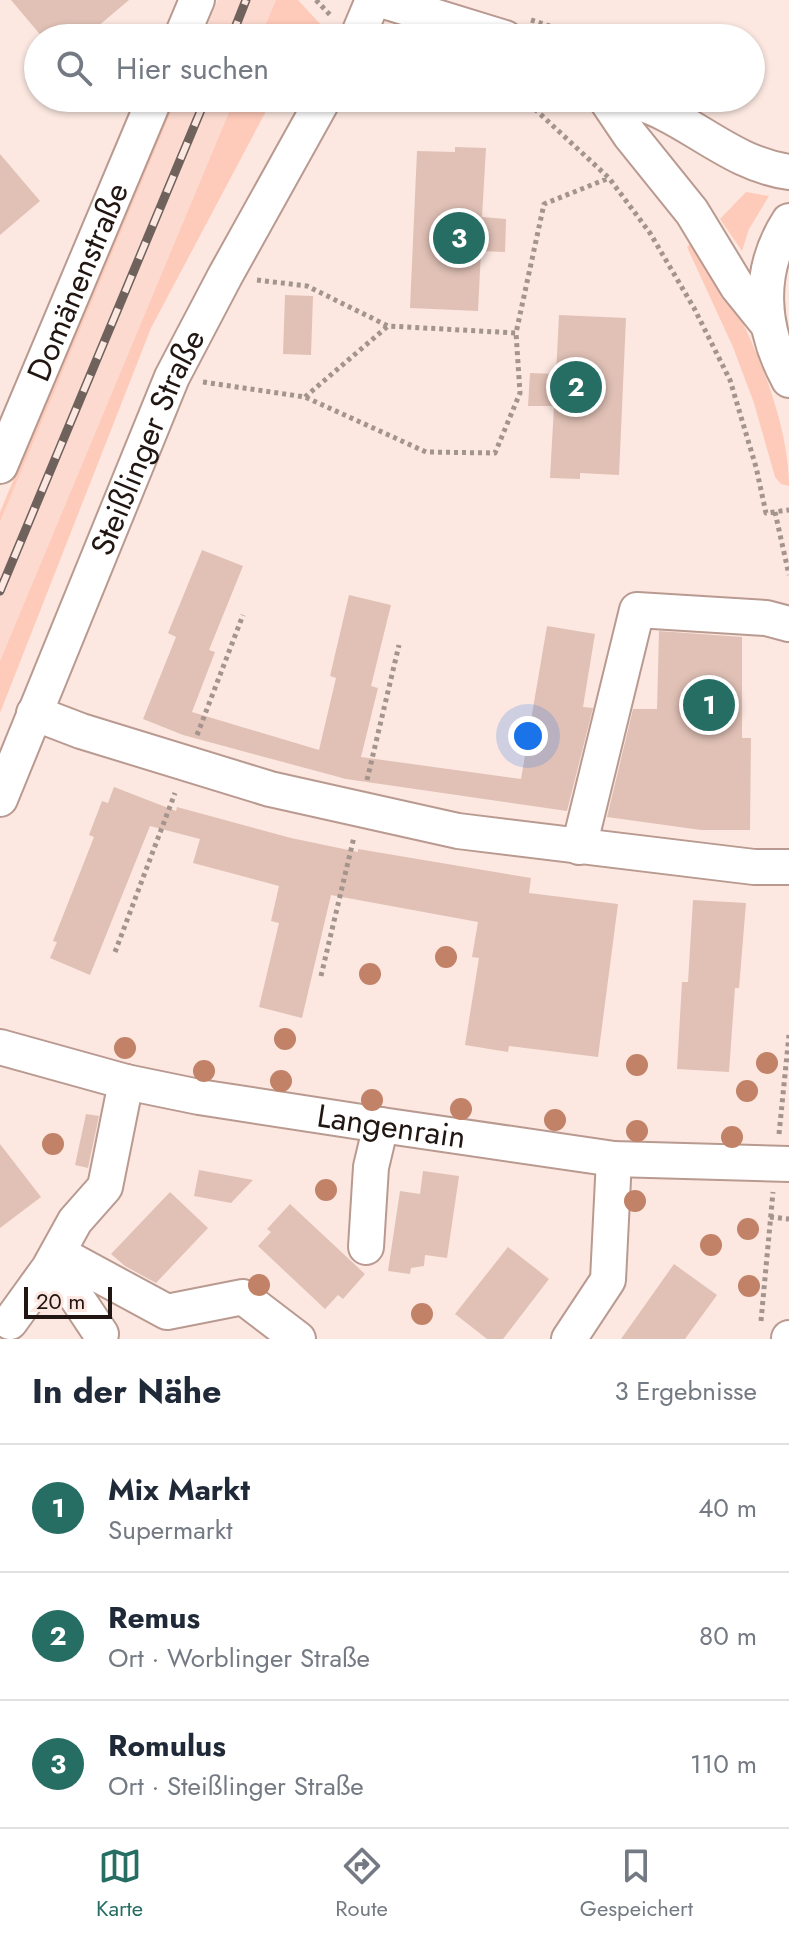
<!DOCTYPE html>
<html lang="de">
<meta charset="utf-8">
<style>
:root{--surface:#fff;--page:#f2f2f3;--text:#1f2937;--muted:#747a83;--line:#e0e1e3;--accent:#266d63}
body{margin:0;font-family:Jost,sans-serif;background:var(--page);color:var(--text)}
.scale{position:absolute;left:24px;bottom:20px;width:88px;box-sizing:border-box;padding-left:8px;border:4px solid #211612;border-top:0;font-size:22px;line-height:28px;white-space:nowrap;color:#211612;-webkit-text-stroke:6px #fce8e1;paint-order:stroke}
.you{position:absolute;left:528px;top:736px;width:28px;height:28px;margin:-20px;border:6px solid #fff;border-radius:50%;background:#1a73e8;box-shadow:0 0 0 12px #1a73e833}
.badge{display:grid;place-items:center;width:52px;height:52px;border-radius:50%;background:var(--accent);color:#fff;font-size:26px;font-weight:700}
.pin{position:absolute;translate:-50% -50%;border:4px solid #fff;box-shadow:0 2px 8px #0006}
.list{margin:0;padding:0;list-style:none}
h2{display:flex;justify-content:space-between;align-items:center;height:104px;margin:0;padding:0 32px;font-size:34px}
h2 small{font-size:26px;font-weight:400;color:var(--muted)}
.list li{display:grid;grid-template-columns:52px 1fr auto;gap:24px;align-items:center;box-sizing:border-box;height:128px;padding:0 32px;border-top:2px solid var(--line)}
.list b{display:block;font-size:30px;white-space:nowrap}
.list p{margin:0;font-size:26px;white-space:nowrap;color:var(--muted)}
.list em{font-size:26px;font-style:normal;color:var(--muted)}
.icon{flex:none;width:44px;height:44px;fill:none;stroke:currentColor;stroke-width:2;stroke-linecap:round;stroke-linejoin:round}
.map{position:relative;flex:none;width:789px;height:1339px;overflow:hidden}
.search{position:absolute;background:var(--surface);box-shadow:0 2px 6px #0004;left:24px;right:24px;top:24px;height:88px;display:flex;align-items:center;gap:20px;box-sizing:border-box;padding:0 28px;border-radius:44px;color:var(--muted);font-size:30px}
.sheet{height:488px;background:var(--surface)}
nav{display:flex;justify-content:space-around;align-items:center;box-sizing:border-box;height:112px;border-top:2px solid var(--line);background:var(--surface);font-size:22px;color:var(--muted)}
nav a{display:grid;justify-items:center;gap:4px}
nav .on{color:var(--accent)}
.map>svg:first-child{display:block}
.built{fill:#fcdacf}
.green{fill:#fecab9}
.building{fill:#e1c1b6}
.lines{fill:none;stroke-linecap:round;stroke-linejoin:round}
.minor-casing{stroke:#b99a90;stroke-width:38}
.path{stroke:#a4948e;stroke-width:5;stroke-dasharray:4 4;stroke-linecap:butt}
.minor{stroke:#fff;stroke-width:34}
.rail-casing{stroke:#6f615c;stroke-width:9}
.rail{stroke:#fce8e1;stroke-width:6;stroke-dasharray:18;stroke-linecap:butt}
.tree{fill:#c18267}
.labels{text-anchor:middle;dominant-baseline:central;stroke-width:8;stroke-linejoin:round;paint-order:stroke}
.street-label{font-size:32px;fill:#211612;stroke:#fce8e1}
</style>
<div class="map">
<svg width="789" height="1339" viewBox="0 0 789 1339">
<rect width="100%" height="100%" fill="#fce8e1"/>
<path class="built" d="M 218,0 L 276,0 L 260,38 L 202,38 Z
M 177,98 L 235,98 L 0,661 L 0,522 Z"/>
<path class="green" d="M 276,0 L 298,0 L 323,27 L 337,32 L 337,38 L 260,38 Z
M 174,98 L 177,98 L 0,522 L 0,512 Z
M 235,98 L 273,98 L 151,328 L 0,713 L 0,661 Z
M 746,192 L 769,196 L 749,229 L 742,251 L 720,219 Z
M 695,239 C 738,302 789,409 789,486 L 781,484 L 775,477 L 754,403 L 733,347 L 687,247 Z"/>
<path class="building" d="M 11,0 L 129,0 L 84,38 L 43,38 Z
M 455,147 L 486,148 L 482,217 L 506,219 L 505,252 L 481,251 L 478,311 L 410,308 L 417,151 L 455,152 Z
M 0,154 L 40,201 L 0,235 Z
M 285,295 L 313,296 L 311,355 L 283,354 Z
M 559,315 L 626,318 L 619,475 L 580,473 L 580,479 L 550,478 L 554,406 L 528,406 L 530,373 L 556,374 Z
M 202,550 L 243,566 L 209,650 L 215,652 L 192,712 L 319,750 L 336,678 L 330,676 L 349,595 L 391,605 L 371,686 L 378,688 L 361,757 L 521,779 L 547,626 L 595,634 L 583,707 L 593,708 L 567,811 L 346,779 L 183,735 L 143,719 L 176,637 L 168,633 Z
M 659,631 L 742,637 L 742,738 L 751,738 L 750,830 L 701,830 L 607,817 L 633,709 L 657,709 Z
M 114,787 L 176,811 L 177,807 L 291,838 L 358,852 L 358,849 L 531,878 L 529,893 L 618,904 L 598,1057 L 509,1046 L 508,1052 L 465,1045 L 479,958 L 472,957 L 478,922 L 331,895 L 302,1018 L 259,1007 L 279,923 L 271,921 L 279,886 L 193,863 L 200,839 L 150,826 L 90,975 L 50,958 L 57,942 L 53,941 L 94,837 L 89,835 L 102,801 L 108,803 Z
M 693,900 L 746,903 L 739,988 L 735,988 L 729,1072 L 677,1069 L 682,982 L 688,982 Z
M 86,1114 L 99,1116 L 88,1168 L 75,1165 Z
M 0,1144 L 41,1197 L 0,1228 Z
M 199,1170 L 253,1180 L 231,1203 L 194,1196 Z
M 423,1171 L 459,1176 L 447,1258 L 425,1255 L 424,1266 L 411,1268 L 410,1274 L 388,1271 L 400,1191 L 420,1194 Z
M 170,1192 L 208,1228 L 156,1283 L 125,1266 L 111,1254 Z
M 290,1204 L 365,1274 L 343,1299 L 338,1295 L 325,1309 L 258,1246 L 271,1232 L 267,1229 Z
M 508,1247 L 549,1279 L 503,1339 L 487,1339 L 455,1314 Z
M 674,1264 L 717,1295 L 685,1339 L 621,1339 Z"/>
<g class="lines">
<defs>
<g id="minor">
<path d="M 381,0 L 505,38"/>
<path d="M 181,38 L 197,0"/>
<path d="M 357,38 L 373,0"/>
<path d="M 605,98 L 630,135 L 692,212 L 737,286 L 766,322"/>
<path d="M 628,98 C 640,103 652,107 664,113 C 706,134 740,165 789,172"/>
<path d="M 789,221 C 756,272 761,329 789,380"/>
<path id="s1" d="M 0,466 L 155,98"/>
<path d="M 34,713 L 81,731 L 270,789 L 458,831 L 754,867 L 789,867"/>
<path id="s2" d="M 0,799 L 172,377 L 225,276 L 324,98"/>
<path d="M 579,847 L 637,610 L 766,618 L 789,624"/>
<path id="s3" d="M 0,1047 L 126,1082 L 199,1097 L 381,1125 L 614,1159 L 789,1164"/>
<path d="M 366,1247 L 371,1167 L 381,1125"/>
<path d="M 58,1253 L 167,1312 L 243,1297 L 298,1339"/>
<path d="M 58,1253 L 71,1289 L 101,1334"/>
<path d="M 10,1322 L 49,1268 L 75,1221 L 105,1187 L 126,1082"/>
<path d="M 569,1339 L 608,1280 L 614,1159"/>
<path d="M 789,1339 L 789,1338"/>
</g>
</defs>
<use href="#minor" class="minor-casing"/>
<path class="path" d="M 316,0 L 332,17
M 531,20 L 587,38
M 533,27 L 567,38
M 523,98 L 609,178 L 650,233 L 694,308 L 730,380 L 756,467 L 766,513 L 789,510
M 257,280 L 307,286 L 388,326 L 516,333 L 544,204 L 609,178
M 203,382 L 305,397 L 426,452 L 495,453 L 520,393 L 516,333
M 305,397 L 388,326
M 775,512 L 789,575
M 197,735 L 243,615
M 367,780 L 399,645
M 115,952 L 175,793
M 321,976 L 354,837
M 779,1134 L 789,1035
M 770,1217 L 789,1219
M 761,1321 L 773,1192"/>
<use href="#minor" class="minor"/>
<defs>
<path id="rail" d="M 231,38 L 246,0
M 0,591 L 206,98"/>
</defs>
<use href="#rail" class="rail-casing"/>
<use href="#rail" class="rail"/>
</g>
<g class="tree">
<circle cx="446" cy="957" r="11"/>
<circle cx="370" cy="974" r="11"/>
<circle cx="285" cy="1039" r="11"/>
<circle cx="125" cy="1048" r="11"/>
<circle cx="767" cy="1063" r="11"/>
<circle cx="637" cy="1065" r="11"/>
<circle cx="204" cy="1071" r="11"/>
<circle cx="281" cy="1081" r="11"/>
<circle cx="747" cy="1091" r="11"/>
<circle cx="372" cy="1100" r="11"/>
<circle cx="461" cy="1109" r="11"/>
<circle cx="555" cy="1120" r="11"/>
<circle cx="637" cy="1131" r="11"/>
<circle cx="732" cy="1137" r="11"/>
<circle cx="53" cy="1144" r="11"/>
<circle cx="326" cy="1190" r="11"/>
<circle cx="635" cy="1201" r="11"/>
<circle cx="748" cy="1229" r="11"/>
<circle cx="711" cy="1245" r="11"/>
<circle cx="259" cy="1285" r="11"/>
<circle cx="749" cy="1286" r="11"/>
<circle cx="422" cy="1314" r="11"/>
</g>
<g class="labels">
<g class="street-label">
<text stroke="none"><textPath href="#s1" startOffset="200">Domänenstraße</textPath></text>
<text stroke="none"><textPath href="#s2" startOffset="386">Steißlinger Straße</textPath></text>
<text stroke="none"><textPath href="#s3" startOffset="400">Langenrain</textPath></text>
</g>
</g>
</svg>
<div class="scale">20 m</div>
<div class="you"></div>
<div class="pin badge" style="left:709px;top:705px">1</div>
<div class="pin badge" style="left:576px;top:387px">2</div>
<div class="pin badge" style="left:459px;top:238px">3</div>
<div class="search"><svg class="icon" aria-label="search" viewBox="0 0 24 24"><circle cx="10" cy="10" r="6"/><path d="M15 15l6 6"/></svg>Hier suchen</div>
</div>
<section class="sheet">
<h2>In der Nähe<small>3 Ergebnisse</small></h2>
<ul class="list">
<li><span class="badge">1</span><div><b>Mix Markt</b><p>Supermarkt</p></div><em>40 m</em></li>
<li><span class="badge">2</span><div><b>Remus</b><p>Ort · Worblinger Straße</p></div><em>80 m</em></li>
<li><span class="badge">3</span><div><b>Romulus</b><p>Ort · Steißlinger Straße</p></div><em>110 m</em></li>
</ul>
</section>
<nav>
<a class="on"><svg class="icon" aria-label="map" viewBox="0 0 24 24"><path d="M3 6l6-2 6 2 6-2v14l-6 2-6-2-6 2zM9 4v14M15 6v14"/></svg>Karte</a>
<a><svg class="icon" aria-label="directions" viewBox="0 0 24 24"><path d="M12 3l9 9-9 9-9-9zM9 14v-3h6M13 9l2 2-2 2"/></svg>Route</a>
<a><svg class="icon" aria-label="saved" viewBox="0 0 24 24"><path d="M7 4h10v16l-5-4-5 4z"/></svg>Gespeichert</a>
</nav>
